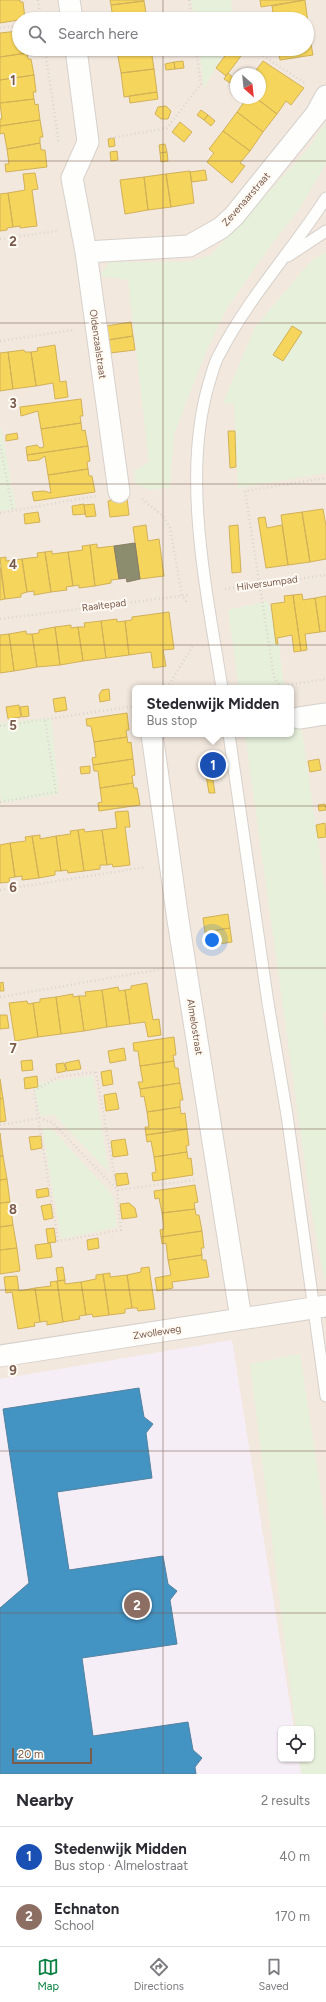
<!DOCTYPE html>
<meta charset="utf-8">
<style>
:root{--surface:#fff;--page:#f2f2f3;--text:#2b2b33;--muted:#7c7c81;--line:#e1e1e2;--accent:#0b8043}
body{margin:0;font-family:Figtree,sans-serif;background:var(--page);color:var(--text)}
.controls{position:absolute;right:12px;bottom:12px;display:grid;overflow:hidden;border-radius:6px;box-shadow:0 1px 3px #0004}
.controls button{width:36px;height:36px;display:grid;place-items:center;padding:0;border:0;border-bottom:1px solid var(--line);background:var(--surface);color:var(--text);font:20px sans-serif}
.compass{position:absolute;left:230px;top:68px;width:36px;height:36px;border-radius:50%;background:var(--surface);box-shadow:0 1px 3px #0004;rotate:153deg}
.scale{position:absolute;left:12px;bottom:10px;width:80px;box-sizing:border-box;padding-left:4px;border:2px solid #7a5c4d;border-top:0;font-size:11px;line-height:14px;white-space:nowrap;color:#7a5c4d;-webkit-text-stroke:3px #fffaf3;paint-order:stroke}
.you{position:absolute;left:212px;top:940px;width:14px;height:14px;margin:-10px;border:3px solid #fff;border-radius:50%;background:#1a73e8;box-shadow:0 0 0 6px #1a73e833}
.badge{display:grid;place-items:center;width:26px;height:26px;border-radius:50%;background:var(--accent);color:#fff;font-size:13px;font-weight:700}
.pin{position:absolute;translate:-50% -50%;border:2px solid #fff;box-shadow:0 1px 4px #0006}
.popup{position:absolute;left:132px;top:685px;width:162px;height:52px;box-sizing:border-box;display:grid;place-content:center;border-radius:6px;background:var(--surface);filter:drop-shadow(0 1px 3px #0005);font-size:13px;white-space:nowrap;color:var(--muted)}
.popup b{font-size:15px;color:var(--text)}
.popup::after{content:'';position:absolute;left:50%;top:100%;margin-left:-8px;border:8px solid transparent;border-top-color:var(--surface)}
.list{margin:0;padding:0;list-style:none}
h2{display:flex;justify-content:space-between;align-items:center;height:52px;margin:0;padding:0 16px;font-size:17px}
h2 small{font-size:13px;font-weight:400;color:var(--muted)}
.list li{display:grid;grid-template-columns:26px 1fr auto;gap:12px;align-items:center;box-sizing:border-box;height:60px;padding:0 16px;border-top:1px solid var(--line)}
.list b{display:block;font-size:15px;white-space:nowrap}
.list p{margin:0;font-size:13px;white-space:nowrap;color:var(--muted)}
.list em{font-size:13px;font-style:normal;color:var(--muted)}
.icon{flex:none;width:22px;height:22px;fill:none;stroke:currentColor;stroke-width:2;stroke-linecap:round;stroke-linejoin:round}
.map{position:relative;flex:none;width:326px;height:1774px;overflow:hidden}
.search{position:absolute;background:var(--surface);box-shadow:0 1px 3px #0004;left:12px;right:12px;top:12px;height:44px;display:flex;align-items:center;gap:10px;box-sizing:border-box;padding:0 14px;border-radius:22px;color:var(--muted);font-size:15px}
.sheet{height:172px;background:var(--surface)}
nav{display:flex;justify-content:space-around;align-items:center;box-sizing:border-box;height:56px;border-top:1px solid var(--line);background:var(--surface);font-size:11px;color:var(--muted)}
nav a{display:grid;justify-items:center;gap:2px}
nav .on{color:var(--accent)}
.map>svg:first-child{display:block}
.residential{fill:#f2e8de;fill-rule:evenodd}
.education{fill:#f6eef6}
.green{fill:#e7f0db}
.homes{fill:#f6d55c;stroke:#d1b158}
.schools{fill:#4393c3;stroke:#5482a0}
.industry{fill:#8c8c6e;stroke:#877e64}
.lines{fill:none;stroke-linecap:round;stroke-linejoin:round}
.service-casing{stroke:#d7d1cb;stroke-width:13}
.minor-casing{stroke:#d7d1cb;stroke-width:23}
.path{stroke:#dcd5d0;stroke-width:2.5;stroke-dasharray:1 3;stroke-linecap:butt}
.service{stroke:#fefefd;stroke-width:11}
.minor{stroke:#fefefd;stroke-width:21}
.grid{fill:none;stroke:#7a5c4d;stroke-width:1;stroke-opacity:0.55}
.labels{text-anchor:middle;dominant-baseline:central;stroke-width:4;stroke-linejoin:round;paint-order:stroke}
.street-label{font-size:10px;fill:#7a5c4d;stroke:#fffaf3}
.grid-label{font-size:13px;text-anchor:middle;font-weight:bold;fill:#7a5c4d;stroke:#fffaf3;stroke-width:4;stroke-linejoin:round;paint-order:stroke}
</style>
<div class="map">
<svg width="326" height="1774" viewBox="0 0 326 1774">
<rect width="100%" height="100%" fill="#f9f5f0"/>
<path class="residential" d="M 0,0 L 326,0 L 326,1774 L 0,1774 ZM 19,19 L 307,19 L 307,49 L 19,49 ZM 236,74 L 260,74 L 260,98 L 236,98 ZM 135,688 L 291,688 L 291,734 L 135,734 ZM 281,1729 L 311,1729 L 311,1759 L 281,1759 Z"/>
<path class="education" d="M 232,1340 L 294,1729 L 281,1729 L 281,1759 L 299,1759 L 301,1774 L 0,1774 L 0,1379 Z"/>
<path class="green" d="M 191,0 L 231,0 L 234,19 L 194,19 Z
M 199,49 L 226,49 L 204,88 Z
M 326,122 L 326,163 L 300,208 L 272,244 L 227,308 L 208,347 L 174,434 L 170,487 L 151,490 L 135,484 L 134,471 L 149,462 L 128,280 L 99,276 L 110,262 L 187,262 L 211,255 L 308,149 Z
M 326,252 L 326,473 L 238,488 L 234,404 L 223,403 L 255,327 L 311,261 Z
M 1,427 L 16,509 L 0,511 L 0,428 Z
M 268,601 L 278,635 L 284,688 L 239,688 L 228,610 Z
M 291,711 L 302,732 L 326,895 L 326,1012 L 323,1013 L 326,1033 L 326,1279 L 324,1279 L 312,1215 L 245,734 L 291,734 Z
M 51,718 L 59,794 L 2,803 L 0,793 L 0,723 Z
M 93,1076 L 109,1172 L 54,1115 L 40,1116 L 33,1084 Z
M 42,1127 L 52,1129 L 113,1196 L 117,1227 L 61,1239 Z
M 300,1354 L 326,1526 L 326,1774 L 301,1774 L 300,1759 L 311,1759 L 311,1729 L 296,1729 L 250,1364 Z"/>
<path class="homes" d="M 0,0 L 20,0 L 20,2 L 23,2 L 25,19 L 0,23 Z
M 110,0 L 144,0 L 144,1 L 111,5 Z
M 260,0 L 305,0 L 261,7 Z
M 305,0 L 308,23 L 307,19 L 274,19 L 272,6 Z
M 144,1 L 147,19 L 113,19 L 111,5 Z
M 176,16 L 177,19 L 168,19 L 167,17 Z
M 167,17 L 168,19 L 159,19 L 159,18 Z
M 243,17 L 243,19 L 231,19 L 231,18 Z
M 307,23 L 313,55 L 280,60 L 278,49 L 307,49 Z
M 19,31 L 19,49 L 27,49 L 27,53 L 0,57 L 0,33 Z
M 132,49 L 151,49 L 154,69 L 121,73 L 117,51 Z
M 230,49 L 241,56 L 226,76 L 216,68 Z
M 27,53 L 28,59 L 31,59 L 34,75 L 0,80 L 0,57 Z
M 183,61 L 184,68 L 175,69 L 174,62 Z
M 263,61 L 304,88 L 291,105 L 286,101 L 277,114 L 256,98 L 260,98 L 260,74 L 253,74 Z
M 174,62 L 175,69 L 166,70 L 165,64 Z
M 154,69 L 157,92 L 124,97 L 121,73 Z
M 228,73 L 235,79 L 232,84 L 224,79 Z
M 34,75 L 36,92 L 33,92 L 34,99 L 0,103 L 0,80 Z
M 235,79 L 236,79 L 236,88 L 232,84 Z
M 157,92 L 158,99 L 130,103 L 129,96 Z
M 247,98 L 256,98 L 277,114 L 263,132 L 237,112 Z
M 34,99 L 35,105 L 38,104 L 40,120 L 0,126 L 0,119 L 2,119 L 0,103 Z
M 166,106 L 171,111 L 168,119 L 161,119 L 155,114 L 158,107 Z
M 201,110 L 208,115 L 204,120 L 197,115 Z
M 237,112 L 263,132 L 250,151 L 223,131 Z
M 208,115 L 215,121 L 211,126 L 204,120 Z
M 40,120 L 43,137 L 40,137 L 40,143 L 7,149 L 4,133 L 0,134 L 0,126 Z
M 180,122 L 192,132 L 184,142 L 172,132 Z
M 223,131 L 250,151 L 240,163 L 245,166 L 232,183 L 207,162 L 214,153 L 209,149 Z
M 114,138 L 115,146 L 109,147 L 108,139 Z
M 40,143 L 41,150 L 45,150 L 47,167 L 6,172 L 5,164 L 9,164 L 7,149 Z
M 165,144 L 167,152 L 160,153 L 159,145 Z
M 117,151 L 118,160 L 111,161 L 110,152 Z
M 167,152 L 168,161 L 161,162 L 160,153 Z
M 205,170 L 207,180 L 192,182 L 190,172 Z
M 190,171 L 194,203 L 171,207 L 166,174 Z
M 35,173 L 38,189 L 32,190 L 37,226 L 20,228 L 20,226 L 13,227 L 8,193 L 25,190 L 23,174 Z
M 166,174 L 171,207 L 148,210 L 144,177 Z
M 144,177 L 148,210 L 125,214 L 120,180 Z
M 8,193 L 13,227 L 7,228 L 7,230 L 0,231 L 0,194 Z
M 131,322 L 133,336 L 108,340 L 106,326 Z
M 292,326 L 302,332 L 283,361 L 273,355 Z
M 133,336 L 135,350 L 110,353 L 108,340 Z
M 55,345 L 60,382 L 66,381 L 68,397 L 55,399 L 53,383 L 36,386 L 31,352 L 38,351 L 37,348 Z
M 24,350 L 25,352 L 31,352 L 36,386 L 13,389 L 8,352 Z
M 8,352 L 13,389 L 0,391 L 0,353 Z
M 81,399 L 83,416 L 80,416 L 81,423 L 41,429 L 38,411 L 21,416 L 20,407 Z
M 81,423 L 82,431 L 85,430 L 88,446 L 27,455 L 26,447 L 37,445 L 40,448 L 44,447 L 41,429 Z
M 228,431 L 235,431 L 236,467 L 230,468 Z
M 17,433 L 18,439 L 6,441 L 6,435 Z
M 88,446 L 90,461 L 87,462 L 88,469 L 48,475 L 45,456 L 39,460 L 28,461 L 27,455 Z
M 88,469 L 89,476 L 92,476 L 95,492 L 34,501 L 32,492 L 44,491 L 51,493 L 48,475 Z
M 127,498 L 129,515 L 110,517 L 108,501 Z
M 84,504 L 85,514 L 73,515 L 72,506 Z
M 94,504 L 96,516 L 86,517 L 84,505 Z
M 323,509 L 326,526 L 326,559 L 310,562 L 302,512 Z
M 38,512 L 40,522 L 25,524 L 24,514 Z
M 302,512 L 310,562 L 288,565 L 281,515 Z
M 265,517 L 267,528 L 282,525 L 288,565 L 266,568 L 258,518 Z
M 146,525 L 148,541 L 159,539 L 164,576 L 140,579 L 133,527 Z
M 238,525 L 241,572 L 232,573 L 229,526 Z
M 97,544 L 97,548 L 114,546 L 119,579 L 111,580 L 111,583 L 95,586 L 90,545 Z
M 90,545 L 95,586 L 79,588 L 79,585 L 73,586 L 68,552 L 83,550 L 82,546 Z
M 52,551 L 52,554 L 68,552 L 73,586 L 66,587 L 67,590 L 51,592 L 45,552 Z
M 45,552 L 51,592 L 34,595 L 34,591 L 27,592 L 22,559 L 38,557 L 37,553 Z
M 6,557 L 6,561 L 22,559 L 27,592 L 21,594 L 21,597 L 5,599 L 0,558 Z
M 0,567 L 5,599 L 0,600 Z
M 302,594 L 303,600 L 315,598 L 320,632 L 305,634 L 307,650 L 301,651 L 293,595 Z
M 293,595 L 301,651 L 294,652 L 292,635 L 277,638 L 278,644 L 276,644 L 271,604 L 285,602 L 284,596 Z
M 326,596 L 326,631 L 320,632 L 315,598 Z
M 169,612 L 174,649 L 163,650 L 166,666 L 153,668 L 151,652 L 129,655 L 125,621 L 132,620 L 132,617 Z
M 117,619 L 117,622 L 125,621 L 129,655 L 106,658 L 101,621 Z
M 101,621 L 106,658 L 83,661 L 78,627 L 85,627 L 84,623 Z
M 71,625 L 71,628 L 78,627 L 83,661 L 60,665 L 55,627 Z
M 55,627 L 60,665 L 37,667 L 32,634 L 39,633 L 39,630 Z
M 26,631 L 26,634 L 32,634 L 37,667 L 14,671 L 9,634 Z
M 9,634 L 14,671 L 0,673 L 0,635 Z
M 109,689 L 110,700 L 100,702 L 99,695 L 102,690 Z
M 65,697 L 67,710 L 55,712 L 53,699 Z
M 19,705 L 21,717 L 8,719 L 6,707 Z
M 28,706 L 29,716 L 22,717 L 20,707 Z
M 127,713 L 129,730 L 126,730 L 127,737 L 94,742 L 91,726 L 87,726 L 86,719 Z
M 127,737 L 128,743 L 131,742 L 133,759 L 93,765 L 92,758 L 96,757 L 94,742 Z
M 133,759 L 135,775 L 132,776 L 133,783 L 100,788 L 98,771 L 94,771 L 93,765 Z
M 319,759 L 321,770 L 310,772 L 308,761 Z
M 210,762 L 215,793 L 209,793 L 204,763 Z
M 90,766 L 90,773 L 81,774 L 80,767 Z
M 133,783 L 134,788 L 137,788 L 140,805 L 99,811 L 98,803 L 102,802 L 100,788 Z
M 325,804 L 326,810 L 319,811 L 318,805 Z
M 128,811 L 130,827 L 125,827 L 130,865 L 113,867 L 112,864 L 107,865 L 102,830 L 117,828 L 115,812 Z
M 325,823 L 326,837 L 318,838 L 316,825 Z
M 84,829 L 85,832 L 102,830 L 107,865 L 100,865 L 100,869 L 84,871 L 78,830 Z
M 78,830 L 84,871 L 68,873 L 67,870 L 61,871 L 56,836 L 71,834 L 70,831 Z
M 40,835 L 40,839 L 56,836 L 61,871 L 55,871 L 55,875 L 39,878 L 32,836 Z
M 32,836 L 39,878 L 22,880 L 22,876 L 15,877 L 10,843 L 26,841 L 25,837 Z
M 10,843 L 15,877 L 9,878 L 10,882 L 0,883 L 0,845 Z
M 228,914 L 230,928 L 205,932 L 203,918 Z
M 230,928 L 232,942 L 207,946 L 205,932 Z
M 3,982 L 4,991 L 0,991 L 0,983 Z
M 147,983 L 153,1020 L 159,1019 L 161,1035 L 148,1037 L 145,1022 L 130,1024 L 125,990 L 131,989 L 131,986 Z
M 118,987 L 119,991 L 125,990 L 130,1024 L 107,1027 L 102,990 Z
M 102,990 L 107,1027 L 84,1031 L 79,996 L 86,996 L 85,992 Z
M 73,994 L 73,997 L 79,996 L 84,1031 L 61,1034 L 56,997 Z
M 56,997 L 61,1034 L 38,1037 L 33,1003 L 40,1002 L 40,999 Z
M 27,1001 L 28,1004 L 33,1003 L 38,1037 L 15,1041 L 9,1003 Z
M 0,1015 L 7,1015 L 9,1028 L 0,1029 Z
M 174,1037 L 176,1055 L 173,1055 L 174,1061 L 140,1066 L 138,1051 L 134,1051 L 133,1043 Z
M 124,1048 L 126,1060 L 110,1063 L 108,1051 Z
M 32,1060 L 33,1070 L 22,1071 L 21,1061 Z
M 79,1060 L 81,1069 L 67,1071 L 65,1063 Z
M 174,1061 L 175,1068 L 178,1068 L 180,1083 L 140,1089 L 138,1082 L 143,1082 L 140,1066 Z
M 64,1063 L 66,1071 L 57,1073 L 56,1064 Z
M 111,1070 L 113,1084 L 103,1086 L 101,1072 Z
M 37,1076 L 38,1087 L 25,1089 L 24,1078 Z
M 0,1079 L 3,1098 L 0,1099 Z
M 180,1083 L 183,1100 L 180,1100 L 180,1107 L 147,1112 L 144,1096 L 141,1097 L 140,1089 Z
M 116,1093 L 119,1109 L 106,1111 L 104,1095 Z
M 3,1098 L 6,1121 L 0,1122 L 0,1099 Z
M 180,1107 L 181,1114 L 185,1113 L 187,1129 L 146,1135 L 145,1127 L 149,1127 L 147,1112 Z
M 187,1129 L 189,1145 L 186,1146 L 187,1152 L 154,1157 L 151,1141 L 147,1142 L 146,1135 Z
M 0,1133 L 3,1156 L 0,1156 Z
M 41,1136 L 42,1148 L 31,1150 L 29,1137 Z
M 125,1139 L 128,1155 L 113,1157 L 111,1141 Z
M 187,1152 L 188,1159 L 191,1158 L 193,1175 L 153,1181 L 152,1173 L 156,1172 L 154,1157 Z
M 0,1156 L 3,1156 L 7,1179 L 0,1180 Z
M 127,1173 L 129,1184 L 117,1186 L 115,1174 Z
M 7,1179 L 10,1202 L 0,1203 L 0,1180 Z
M 195,1185 L 198,1202 L 194,1203 L 195,1209 L 162,1213 L 159,1198 L 155,1199 L 154,1191 Z
M 48,1188 L 49,1196 L 37,1198 L 36,1190 Z
M 10,1202 L 13,1225 L 0,1227 L 0,1203 Z
M 129,1203 L 135,1208 L 137,1217 L 122,1219 L 120,1204 Z
M 51,1204 L 53,1218 L 44,1220 L 41,1206 Z
M 195,1209 L 196,1215 L 199,1215 L 202,1231 L 161,1237 L 160,1230 L 164,1229 L 162,1213 Z
M 13,1225 L 17,1248 L 0,1250 L 0,1227 Z
M 54,1228 L 56,1242 L 48,1243 L 46,1229 Z
M 202,1231 L 204,1248 L 201,1248 L 202,1255 L 168,1260 L 166,1243 L 162,1244 L 161,1237 Z
M 98,1238 L 99,1248 L 88,1250 L 87,1240 Z
M 50,1243 L 52,1257 L 37,1259 L 35,1245 Z
M 17,1248 L 20,1271 L 0,1274 L 0,1250 Z
M 202,1255 L 202,1260 L 206,1260 L 209,1277 L 172,1282 L 173,1288 L 157,1291 L 155,1278 L 171,1275 L 168,1260 Z
M 63,1267 L 65,1280 L 58,1281 L 56,1268 Z
M 149,1267 L 155,1309 L 138,1311 L 137,1308 L 132,1308 L 127,1275 L 141,1272 L 141,1268 Z
M 110,1273 L 110,1277 L 127,1275 L 132,1308 L 125,1309 L 125,1313 L 109,1315 L 103,1274 Z
M 103,1274 L 109,1315 L 93,1317 L 92,1314 L 86,1315 L 81,1282 L 96,1279 L 96,1275 Z
M 17,1276 L 19,1291 L 35,1288 L 40,1322 L 34,1323 L 35,1326 L 18,1329 L 12,1292 L 6,1293 L 4,1277 Z
M 65,1280 L 65,1284 L 81,1282 L 86,1315 L 79,1316 L 80,1319 L 63,1322 L 57,1281 Z
M 57,1281 L 63,1322 L 47,1325 L 47,1321 L 40,1322 L 35,1288 L 51,1286 L 50,1282 Z"/>
<path class="schools" d="M 139,1388 L 144,1417 L 153,1424 L 146,1433 L 152,1478 L 57,1492 L 69,1570 L 163,1556 L 168,1584 L 177,1591 L 170,1600 L 177,1644 L 82,1658 L 93,1736 L 188,1722 L 193,1750 L 202,1758 L 195,1767 L 196,1774 L 0,1774 L 0,1608 L 29,1583 L 3,1409 Z"/>
<path class="industry" d="M 135,543 L 140,579 L 127,582 L 126,578 L 119,579 L 114,546 Z"/>
<g class="lines">
<defs>
<path id="service" d="M 288,256 L 326,231
M 222,688 C 207,593 181,476 209,383 C 212,374 214,363 219,355 C 248,298 292,251 326,198
M 229,734 L 268,1003 L 287,1115 L 326,1396"/>
<path id="minor" d="M 69,0 L 72,19
M 76,49 L 88,142 L 72,178 L 86,252 L 119,492
M 86,252 L 189,246 L 221,228 L 234,216 L 317,113 L 326,96
M 299,718 L 326,714
M 152,734 L 178,920 L 241,1319
M 0,1356 L 326,1306"/>
</defs>
<use href="#service" class="service-casing"/>
<use href="#minor" class="minor-casing"/>
<path class="path" d="M 38,0 L 41,19
M 189,0 L 192,19
M 0,28 L 19,25
M 45,49 L 59,144
M 253,49 L 305,83
M 111,138 L 167,128 L 201,84 L 196,49
M 0,239 L 57,231
M 0,341 L 73,330
M 0,445 L 13,511
M 142,499 L 163,516 L 170,528 L 182,595 L 187,603
M 0,513 L 96,496
M 225,589 L 326,575
M 0,619 L 188,595
M 280,686 L 326,679
M 167,688 L 194,644
M 281,688 L 274,677 L 245,491 L 326,478
M 0,726 L 135,706
M 0,802 L 56,792 L 45,720
M 0,890 L 146,867
M 0,997 L 162,969
M 96,1072 L 117,1190 L 121,1230 L 58,1241 L 34,1091 L 58,1077 Z
M 0,1125 L 40,1118 L 53,1123 L 117,1190 L 195,1180"/>
<use href="#service" class="service"/>
<use href="#minor" class="minor"/>
</g>
<path class="grid" d="M 163,0 L 163,19M 163,49 L 163,1774M 0,161 L 326,161M 0,323 L 326,323M 0,484 L 326,484M 0,645 L 326,645M 0,806 L 326,806M 0,968 L 326,968M 0,1129 L 326,1129M 0,1290 L 326,1290M 0,1451 L 326,1451M 0,1613 L 326,1613"/>
<g class="labels">
<g class="street-label">
<text transform="translate(246 199) rotate(-49)">Zevenaarstraat</text>
<text transform="translate(98 344) rotate(82)">Oldenzaalstraat</text>
<text transform="translate(267 583) rotate(-8)">Hilversumpad</text>
<text transform="translate(104 605) rotate(-7)">Raaltepad</text>
<text transform="translate(195 1027) rotate(81)">Almelostraat</text>
<text transform="translate(157 1332) rotate(-9)">Zwolleweg</text>
</g>
</g>
<g class="grid-label">
<text x="13" y="85">1</text>
<text x="13" y="246">2</text>
<text x="13" y="408">3</text>
<text x="13" y="569">4</text>
<text x="13" y="730">5</text>
<text x="13" y="892">6</text>
<text x="13" y="1053">7</text>
<text x="13" y="1214">8</text>
<text x="13" y="1375">9</text>
</g>
</svg>
<div class="controls">
<button><svg class="icon" aria-label="locate" viewBox="0 0 24 24"><circle cx="12" cy="12" r="6"/><path d="M12 2v4M12 18v4M2 12h4M18 12h4"/></svg></button>
</div>
<svg class="compass" viewBox="-18 -18 36 36"><path d="M0-13l5 13h-10z" fill="#e53935"/><path d="M0 13l5-13h-10z" fill="#7c7c81"/></svg>
<div class="scale">20 m</div>
<div class="you"></div>
<div class="pin badge" style="left:213px;top:765px;background:#1a4fb4">1</div>
<div class="popup"><b>Stedenwijk Midden</b>Bus stop</div>
<div class="pin badge" style="left:137px;top:1605px;background:#8d6e63">2</div>
<div class="search"><svg class="icon" aria-label="search" viewBox="0 0 24 24"><circle cx="10" cy="10" r="6"/><path d="M15 15l6 6"/></svg>Search here</div>
</div>
<section class="sheet">
<h2>Nearby<small>2 results</small></h2>
<ul class="list">
<li><span class="badge" style="background:#1a4fb4">1</span><div><b>Stedenwijk Midden</b><p>Bus stop · Almelostraat</p></div><em>40 m</em></li>
<li><span class="badge" style="background:#8d6e63">2</span><div><b>Echnaton</b><p>School</p></div><em>170 m</em></li>
</ul>
</section>
<nav>
<a class="on"><svg class="icon" aria-label="map" viewBox="0 0 24 24"><path d="M3 6l6-2 6 2 6-2v14l-6 2-6-2-6 2zM9 4v14M15 6v14"/></svg>Map</a>
<a><svg class="icon" aria-label="directions" viewBox="0 0 24 24"><path d="M12 3l9 9-9 9-9-9zM9 14v-3h6M13 9l2 2-2 2"/></svg>Directions</a>
<a><svg class="icon" aria-label="saved" viewBox="0 0 24 24"><path d="M7 4h10v16l-5-4-5 4z"/></svg>Saved</a>
</nav>
